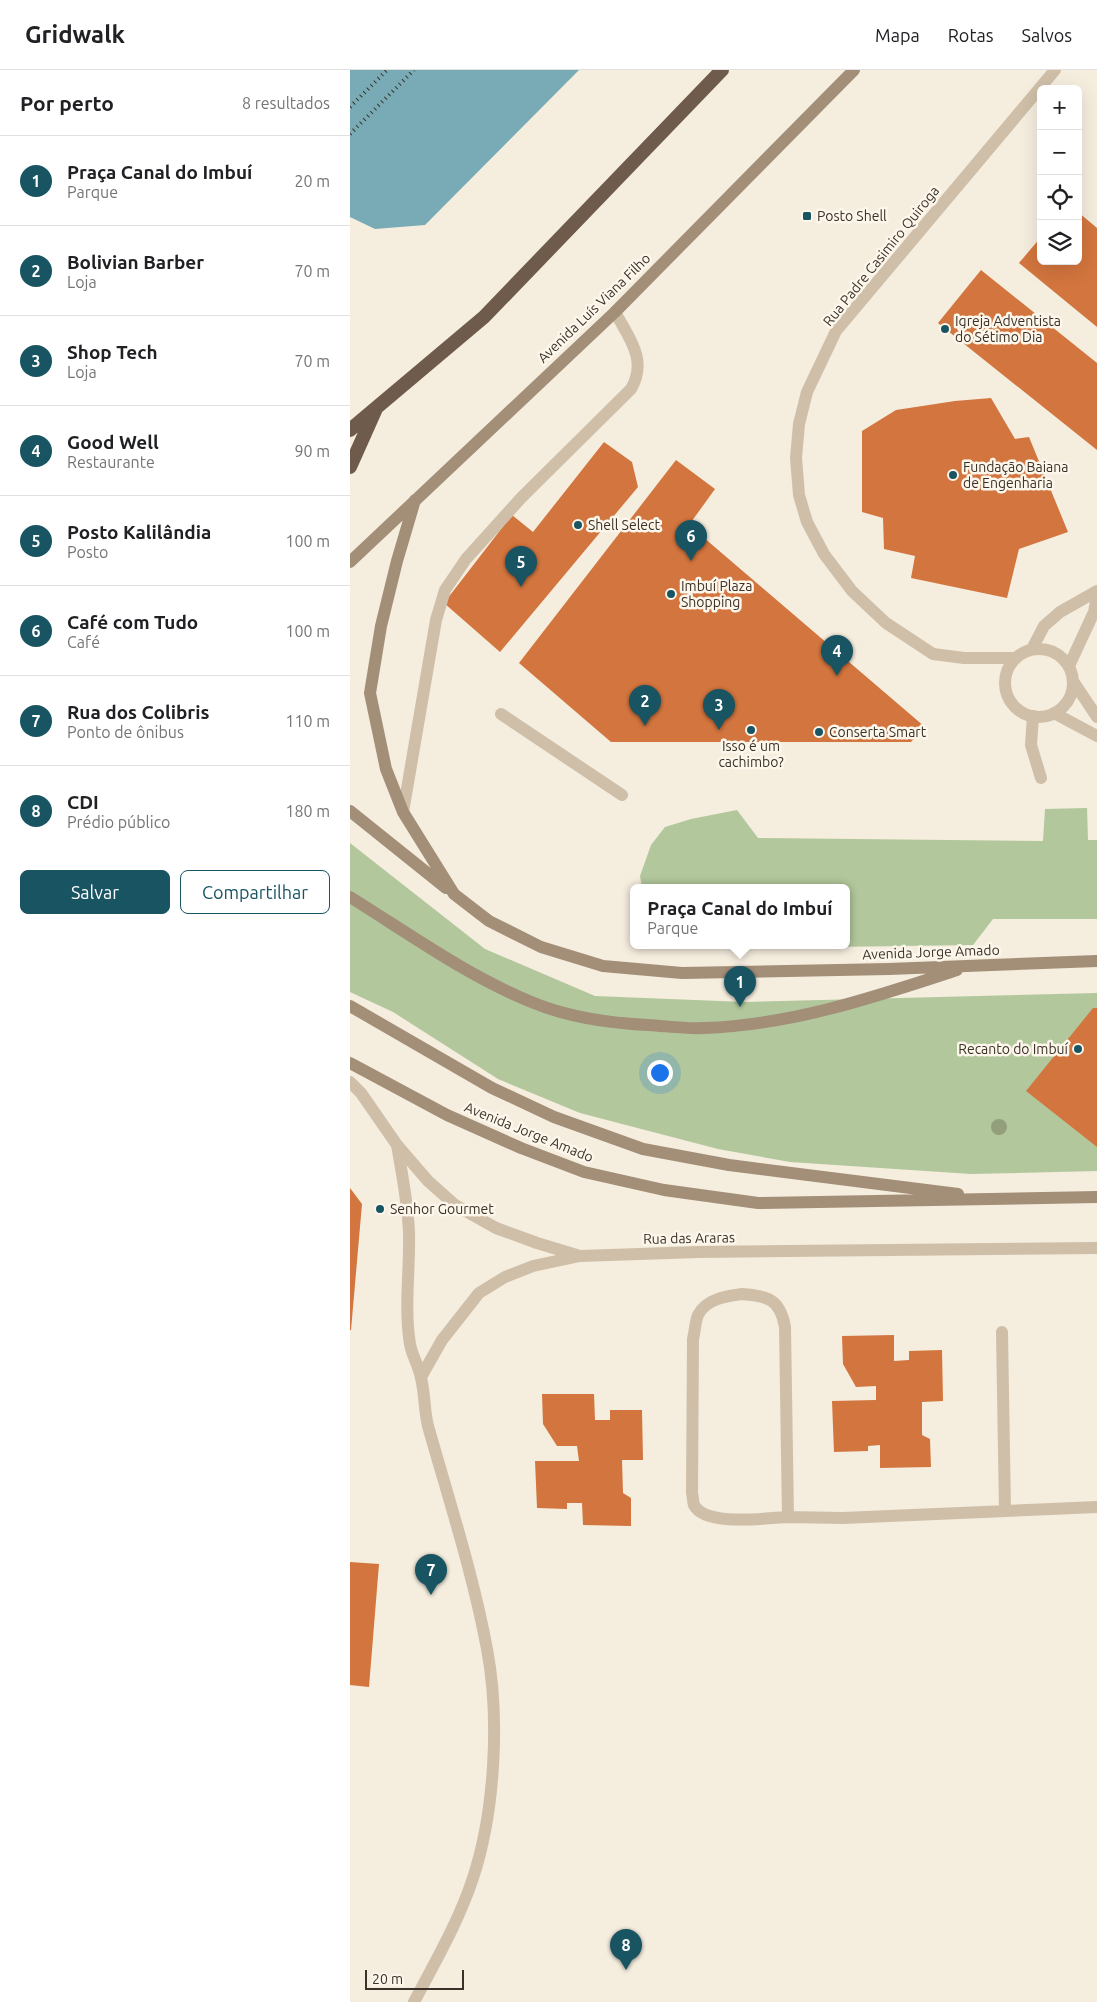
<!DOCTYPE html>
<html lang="pt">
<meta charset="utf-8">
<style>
:root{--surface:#fff;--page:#f6f6f6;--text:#202124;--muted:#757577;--line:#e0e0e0;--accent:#195462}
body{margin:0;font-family:Ubuntu,sans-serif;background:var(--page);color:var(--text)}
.controls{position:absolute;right:15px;top:15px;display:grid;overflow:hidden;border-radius:8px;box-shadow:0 5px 20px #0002}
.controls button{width:45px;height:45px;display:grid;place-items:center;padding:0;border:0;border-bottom:1px solid var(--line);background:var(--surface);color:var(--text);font:25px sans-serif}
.scale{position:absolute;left:15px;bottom:12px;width:99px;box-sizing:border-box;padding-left:5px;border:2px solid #3b3129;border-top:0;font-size:14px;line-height:18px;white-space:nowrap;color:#3b3129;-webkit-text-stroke:4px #fcf6eb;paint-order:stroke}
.you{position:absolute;left:309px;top:1002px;width:18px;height:18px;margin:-12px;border:4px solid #fff;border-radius:50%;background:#1a73e8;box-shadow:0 0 0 8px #1a73e833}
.badge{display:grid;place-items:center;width:32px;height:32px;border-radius:50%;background:var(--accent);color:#fff;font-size:16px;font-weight:700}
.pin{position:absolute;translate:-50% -41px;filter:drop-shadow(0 1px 2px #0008)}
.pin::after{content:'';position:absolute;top:26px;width:18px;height:15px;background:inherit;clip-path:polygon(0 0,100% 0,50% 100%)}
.popup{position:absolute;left:280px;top:814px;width:220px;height:65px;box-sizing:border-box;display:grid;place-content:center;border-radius:8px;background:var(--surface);filter:drop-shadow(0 1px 4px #0005);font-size:16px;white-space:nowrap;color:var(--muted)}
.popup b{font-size:19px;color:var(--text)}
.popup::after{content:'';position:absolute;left:50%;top:100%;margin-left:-10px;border:10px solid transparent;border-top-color:var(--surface)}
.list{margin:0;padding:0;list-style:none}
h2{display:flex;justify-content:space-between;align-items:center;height:65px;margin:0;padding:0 20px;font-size:21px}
h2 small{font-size:16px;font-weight:400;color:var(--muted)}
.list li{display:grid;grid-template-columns:32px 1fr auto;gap:15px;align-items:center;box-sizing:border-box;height:90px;padding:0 20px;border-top:1px solid var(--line)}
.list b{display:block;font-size:19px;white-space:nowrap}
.list p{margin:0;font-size:16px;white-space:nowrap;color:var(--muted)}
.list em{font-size:16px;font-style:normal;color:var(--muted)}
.actions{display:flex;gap:10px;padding:15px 20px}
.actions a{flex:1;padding:11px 0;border:1px solid var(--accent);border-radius:8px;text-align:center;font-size:18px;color:var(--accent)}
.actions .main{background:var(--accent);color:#fff}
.icon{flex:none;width:28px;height:28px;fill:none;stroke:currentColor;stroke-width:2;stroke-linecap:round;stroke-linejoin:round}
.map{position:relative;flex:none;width:747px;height:1932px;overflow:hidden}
header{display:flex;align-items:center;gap:30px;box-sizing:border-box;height:70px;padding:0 25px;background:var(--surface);border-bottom:1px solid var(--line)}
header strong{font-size:24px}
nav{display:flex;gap:28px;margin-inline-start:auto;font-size:18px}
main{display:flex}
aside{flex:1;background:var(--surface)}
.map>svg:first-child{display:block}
.green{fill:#b2c79b}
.water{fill:#79abb6}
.building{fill:#d3753e}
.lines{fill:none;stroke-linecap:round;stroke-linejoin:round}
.service{stroke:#cfbfa8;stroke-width:12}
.minor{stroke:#cfbfa8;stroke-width:12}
.tertiary{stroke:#cfbfa8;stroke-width:12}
.secondary{stroke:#a38e78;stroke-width:12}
.trunk{stroke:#6e5b4c;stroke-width:14}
.rail{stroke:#3b3129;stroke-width:4;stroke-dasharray:1 4;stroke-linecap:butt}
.tree{fill:#939e7a}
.poi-dot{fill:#195462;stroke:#fcf6eb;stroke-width:2}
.labels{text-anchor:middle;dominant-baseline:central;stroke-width:5;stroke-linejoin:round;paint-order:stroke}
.poi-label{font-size:14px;fill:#3b3129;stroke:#fcf6eb;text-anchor:start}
.street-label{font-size:14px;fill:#3b3129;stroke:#fcf6eb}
</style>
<header>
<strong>Gridwalk</strong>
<nav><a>Mapa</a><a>Rotas</a><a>Salvos</a></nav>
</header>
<main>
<aside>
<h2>Por perto<small>8 resultados</small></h2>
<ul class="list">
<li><span class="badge">1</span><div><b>Praça Canal do Imbuí</b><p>Parque</p></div><em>20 m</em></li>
<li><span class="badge">2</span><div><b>Bolivian Barber</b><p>Loja</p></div><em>70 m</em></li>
<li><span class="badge">3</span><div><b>Shop Tech</b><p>Loja</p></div><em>70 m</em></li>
<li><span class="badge">4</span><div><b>Good Well</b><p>Restaurante</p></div><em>90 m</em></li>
<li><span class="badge">5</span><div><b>Posto Kalilândia</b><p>Posto</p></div><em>100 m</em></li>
<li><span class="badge">6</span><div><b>Café com Tudo</b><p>Café</p></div><em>100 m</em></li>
<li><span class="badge">7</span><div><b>Rua dos Colibris</b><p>Ponto de ônibus</p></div><em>110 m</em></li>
<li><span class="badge">8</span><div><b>CDI</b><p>Prédio público</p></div><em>180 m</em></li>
</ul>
<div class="actions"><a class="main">Salvar</a><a>Compartilhar</a></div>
</aside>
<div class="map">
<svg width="747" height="1932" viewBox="0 0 747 1932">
<rect width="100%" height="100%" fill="#f5edde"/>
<path class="green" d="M 737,738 L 738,770 L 747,770 L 747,849 L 643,849 L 623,875 L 349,879 L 339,876 L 496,876 L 496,818 L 292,818 L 290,806 L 301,775 L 315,757 L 341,749 L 387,740 L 408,768 L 693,771 L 695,739 Z
M 0,773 L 135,879 L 245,926 L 394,932 L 747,923 L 747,1101 L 621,1104 L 440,1092 L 368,1079 L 230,1043 L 148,1009 L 43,942 L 0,922 Z"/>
<path class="water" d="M 0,0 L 229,0 L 75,155 L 25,159 L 0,147 Z"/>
<path class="building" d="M 728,142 L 747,158 L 747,257 L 669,193 L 691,167 L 691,191 L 728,191 Z
M 631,200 L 747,293 L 747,380 L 588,253 Z
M 641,328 L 665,369 L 679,367 L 718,462 L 669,479 L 657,528 L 561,508 L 565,486 L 534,479 L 533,448 L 512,442 L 512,361 L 546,340 L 605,331 Z
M 254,372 L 282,392 L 288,417 L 150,582 L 94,533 L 162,445 L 183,462 Z
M 326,390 L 365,419 L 339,455 L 575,657 L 561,672 L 261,672 L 169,593 Z
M 743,938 L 747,938 L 747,1077 L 676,1021 Z
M 0,1118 L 12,1134 L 1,1260 L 0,1260 Z
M 544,1265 L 544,1291 L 559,1290 L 559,1281 L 592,1280 L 593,1331 L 572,1332 L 572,1365 L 580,1369 L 581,1397 L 530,1398 L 530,1375 L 518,1376 L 518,1381 L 484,1382 L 482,1331 L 526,1330 L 526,1316 L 506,1317 L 493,1294 L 492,1266 Z
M 192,1324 L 244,1324 L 245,1350 L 260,1350 L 260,1340 L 292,1340 L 293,1390 L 272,1390 L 273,1423 L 281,1428 L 281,1456 L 233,1455 L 232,1433 L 217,1433 L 217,1439 L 187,1438 L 185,1391 L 229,1391 L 227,1376 L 207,1376 L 193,1354 Z
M 0,1492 L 29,1494 L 19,1617 L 0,1615 Z"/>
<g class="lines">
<path class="service" d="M 151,644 L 272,725
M 683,646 L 681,675 L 691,708
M 53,742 L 86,550 L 95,520 L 116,489 L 171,428 L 281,319 C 298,290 279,268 265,242"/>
<path class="minor" d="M 47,1075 C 52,1104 58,1133 59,1163 C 60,1199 54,1238 60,1274 C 62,1286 69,1296 71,1308 C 75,1324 74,1340 78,1356 C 99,1430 123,1504 137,1579 C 150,1648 145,1741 123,1808 C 109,1851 85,1892 64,1932
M 392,1224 C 418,1226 430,1229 435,1257 L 438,1447 C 417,1448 355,1457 344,1435 C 343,1432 343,1427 342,1423 L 343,1269 C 345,1262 345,1252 348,1245 C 356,1229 376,1226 392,1224 Z
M 652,1262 L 655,1441
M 71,1307 L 92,1270 L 129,1223 L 155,1207 L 183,1196 L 230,1186
M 438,1447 L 493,1448 L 747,1437"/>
<path class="tertiary" d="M655 613a34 34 0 1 1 68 0a34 34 0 1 1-68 0Z
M 682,579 L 694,556 L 710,542 L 747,521
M 665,588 L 614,588 L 583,584 L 536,553 L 502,521 L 474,484 L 457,452 L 449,425 L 446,388 L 449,354 L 457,322 L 486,261 L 705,0
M 719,596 L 744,542 L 747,527
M 723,611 L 747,647
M 704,643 L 747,666
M 0,1012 L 11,1023 L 47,1075 L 78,1111 L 105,1135 L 146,1158 L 187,1173 L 230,1186 L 348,1182 L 747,1178"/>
<path class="secondary" d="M 65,430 L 47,491 L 31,556 L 20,623 L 36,699 L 53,742 L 104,824 L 139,851 L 191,877 L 253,896 L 332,903 L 539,899 L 747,891
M 0,492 L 265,242 L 504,0
M 0,741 L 96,818
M 0,827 C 58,863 116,905 179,931 C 216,947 258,953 298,955 C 316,956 335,959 354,958 C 442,955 525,927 607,900
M 0,936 L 142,1018 L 204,1047 L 293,1079 L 379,1095 L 608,1124
M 0,993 L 97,1045 L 171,1078 L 234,1102 L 314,1120 L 408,1133 L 747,1127"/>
<path class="trunk" d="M 0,360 L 134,247 L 372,0
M 0,397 L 25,341"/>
<path class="rail" d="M 0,37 L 37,0
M 0,64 L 64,0"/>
</g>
<circle class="tree" cx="649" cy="1057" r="8"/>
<g class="poi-dot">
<rect x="452" y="141" width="10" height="10" rx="2.5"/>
<circle cx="595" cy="259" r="5"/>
<circle cx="603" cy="405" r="5"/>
<circle cx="228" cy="455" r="5"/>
<circle cx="321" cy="524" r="5"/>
<circle cx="401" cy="660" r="5"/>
<circle cx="469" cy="662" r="5"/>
<circle cx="728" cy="979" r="5"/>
<circle cx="30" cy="1139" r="5"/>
</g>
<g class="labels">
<g class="poi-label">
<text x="467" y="146">Posto Shell</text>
<text x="605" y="251">Igreja Adventista<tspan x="605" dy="16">do Sétimo Dia</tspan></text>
<text x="613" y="397">Fundação Baiana<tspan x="613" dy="16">de Engenharia</tspan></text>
<text x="238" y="455">Shell Select</text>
<text x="331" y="516">Imbuí Plaza<tspan x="331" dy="16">Shopping</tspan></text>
<text x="479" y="662">Conserta Smart</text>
<text x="401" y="676" text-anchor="middle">Isso é um<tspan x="401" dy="16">cachimbo?</tspan></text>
<text x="718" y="979" text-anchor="end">Recanto do Imbuí</text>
<text x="40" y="1139">Senhor Gourmet</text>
</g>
<g class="street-label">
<text transform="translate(531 186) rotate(-51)">Rua Padre Casimiro Quiroga</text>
<text transform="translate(244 238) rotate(-44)">Avenida Luís Viana Filho</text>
<text transform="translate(581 882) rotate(-2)">Avenida Jorge Amado</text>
<text transform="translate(179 1062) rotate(22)">Avenida Jorge Amado</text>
<text transform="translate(339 1168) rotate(-1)">Rua das Araras</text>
</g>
</g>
</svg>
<div class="controls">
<button>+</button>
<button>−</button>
<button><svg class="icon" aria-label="locate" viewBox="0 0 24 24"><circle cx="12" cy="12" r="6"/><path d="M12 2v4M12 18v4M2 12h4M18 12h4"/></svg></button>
<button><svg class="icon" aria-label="layers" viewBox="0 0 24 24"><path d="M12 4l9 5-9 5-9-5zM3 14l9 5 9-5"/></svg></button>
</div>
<div class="scale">20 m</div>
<div class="you"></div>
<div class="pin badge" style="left:390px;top:937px">1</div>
<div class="popup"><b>Praça Canal do Imbuí</b>Parque</div>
<div class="pin badge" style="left:295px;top:656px">2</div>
<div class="pin badge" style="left:369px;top:660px">3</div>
<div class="pin badge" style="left:487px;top:606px">4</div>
<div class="pin badge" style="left:171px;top:517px">5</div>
<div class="pin badge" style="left:341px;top:491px">6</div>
<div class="pin badge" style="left:81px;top:1525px">7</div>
<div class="pin badge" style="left:276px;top:1900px">8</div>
</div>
</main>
